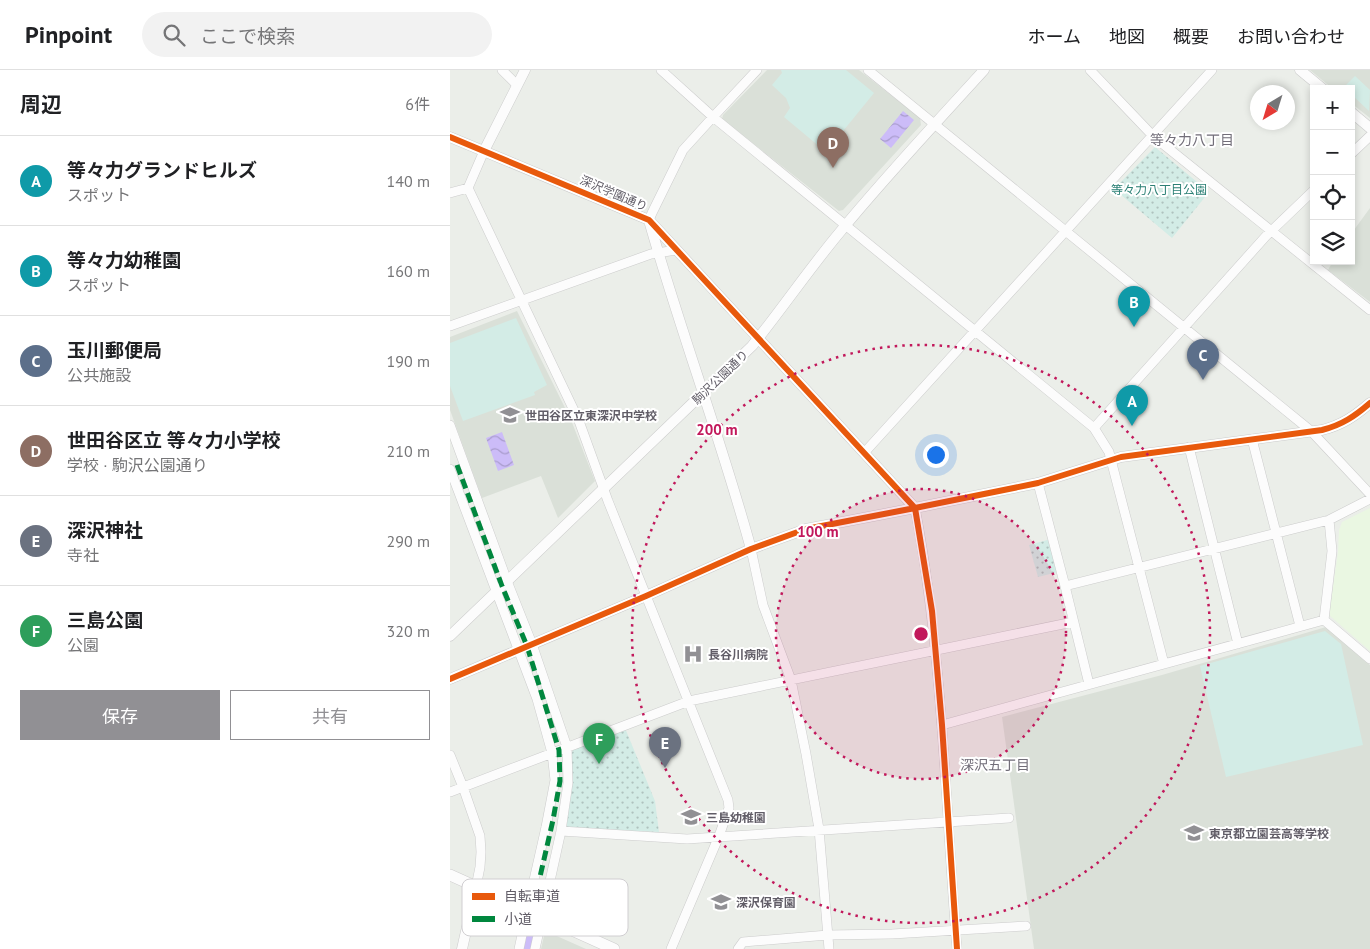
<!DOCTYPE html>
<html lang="ja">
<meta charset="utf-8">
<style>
:root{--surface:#fff;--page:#f2f2f2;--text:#202124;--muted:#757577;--line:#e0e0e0;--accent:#919094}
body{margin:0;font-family:"PT Sans","Noto Sans JP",sans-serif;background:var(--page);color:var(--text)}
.controls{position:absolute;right:15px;top:15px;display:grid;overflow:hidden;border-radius:0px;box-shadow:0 2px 8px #0003}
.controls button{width:45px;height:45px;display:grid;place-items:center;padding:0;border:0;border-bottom:1px solid var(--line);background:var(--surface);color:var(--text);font:25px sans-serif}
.compass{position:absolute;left:800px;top:15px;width:45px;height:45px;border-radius:50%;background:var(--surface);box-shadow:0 2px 8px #0003;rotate:218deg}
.you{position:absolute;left:485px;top:384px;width:18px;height:18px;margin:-12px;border:4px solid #fff;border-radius:50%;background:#1a73e8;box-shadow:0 0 0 8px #1a73e833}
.badge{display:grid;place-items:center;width:32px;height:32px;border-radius:50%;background:var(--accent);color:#fff;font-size:16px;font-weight:700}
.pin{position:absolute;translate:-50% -41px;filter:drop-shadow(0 1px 2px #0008)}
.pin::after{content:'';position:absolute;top:26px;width:18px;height:15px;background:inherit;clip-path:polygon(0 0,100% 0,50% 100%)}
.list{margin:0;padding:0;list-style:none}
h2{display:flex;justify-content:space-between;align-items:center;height:65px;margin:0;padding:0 20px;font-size:21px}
h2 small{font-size:16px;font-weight:400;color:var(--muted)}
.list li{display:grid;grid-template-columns:32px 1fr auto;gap:15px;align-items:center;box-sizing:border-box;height:90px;padding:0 20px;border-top:1px solid var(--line)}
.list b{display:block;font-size:19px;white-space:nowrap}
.list p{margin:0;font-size:16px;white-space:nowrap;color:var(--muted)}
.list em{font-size:16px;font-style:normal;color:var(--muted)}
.actions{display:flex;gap:10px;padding:15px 20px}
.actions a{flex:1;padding:11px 0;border:1px solid var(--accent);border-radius:0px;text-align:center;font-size:18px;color:var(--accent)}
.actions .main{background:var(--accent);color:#fff}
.icon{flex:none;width:28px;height:28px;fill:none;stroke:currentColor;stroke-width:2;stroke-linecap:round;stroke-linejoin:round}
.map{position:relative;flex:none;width:920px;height:879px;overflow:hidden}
header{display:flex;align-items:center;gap:30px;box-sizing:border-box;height:70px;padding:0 25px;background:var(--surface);border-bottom:1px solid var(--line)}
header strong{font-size:24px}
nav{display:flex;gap:28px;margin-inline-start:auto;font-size:18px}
.search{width:350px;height:45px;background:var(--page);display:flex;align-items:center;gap:12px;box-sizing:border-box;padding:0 18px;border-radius:28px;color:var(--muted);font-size:19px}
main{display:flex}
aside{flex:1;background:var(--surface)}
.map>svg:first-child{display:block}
.commercial{fill:#eaf7e2}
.education{fill:#dae0d8}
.park{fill:url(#park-dots)}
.pitch{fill:#d3ece6}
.water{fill:url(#water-waves)}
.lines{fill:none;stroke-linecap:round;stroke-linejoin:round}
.river{stroke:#ccbcf8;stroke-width:18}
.minor-casing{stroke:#ccc;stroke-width:10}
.tertiary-casing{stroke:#ccc;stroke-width:11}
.secondary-casing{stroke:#cdcccd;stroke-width:12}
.minor{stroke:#fcfcfc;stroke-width:9}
.tertiary{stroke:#fcfcfc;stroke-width:10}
.secondary{stroke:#fcfcfc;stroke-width:11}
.quiet{stroke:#00873e;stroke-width:5;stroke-dasharray:10 5;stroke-linecap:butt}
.cycleway-casing{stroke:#fff;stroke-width:9}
.cycleway{stroke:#e8590c;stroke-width:6}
.ring{fill:none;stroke:#c2185b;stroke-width:2.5;stroke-dasharray:2.5 5}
.labels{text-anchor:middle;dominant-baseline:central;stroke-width:4;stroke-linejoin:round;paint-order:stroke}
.park-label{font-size:12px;fill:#2c8075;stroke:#fff}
.street-label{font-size:12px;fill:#615d67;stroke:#fff}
.poi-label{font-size:12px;font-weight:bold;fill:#615d67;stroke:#fff;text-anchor:start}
.neighbourhood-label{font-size:14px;fill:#726e79;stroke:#fff}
.key{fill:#fff;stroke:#d0ced1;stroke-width:1}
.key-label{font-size:14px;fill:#615d67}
.centre{fill:#c2185b;stroke:#fff;stroke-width:2.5}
.ring-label{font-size:15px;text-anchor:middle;font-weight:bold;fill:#c2185b;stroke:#fff;stroke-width:4;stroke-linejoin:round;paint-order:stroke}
</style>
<header>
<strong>Pinpoint</strong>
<div class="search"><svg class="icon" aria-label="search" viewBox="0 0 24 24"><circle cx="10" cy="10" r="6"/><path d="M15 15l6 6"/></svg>ここで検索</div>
<nav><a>ホーム</a><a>地図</a><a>概要</a><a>お問い合わせ</a></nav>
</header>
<main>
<aside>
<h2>周辺<small>6件</small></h2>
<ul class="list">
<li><span class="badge" style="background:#0f9aa8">A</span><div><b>等々力グランドヒルズ</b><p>スポット</p></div><em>140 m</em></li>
<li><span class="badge" style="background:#0f9aa8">B</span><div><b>等々力幼稚園</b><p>スポット</p></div><em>160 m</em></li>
<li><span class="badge" style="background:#5c6f8a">C</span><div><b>玉川郵便局</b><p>公共施設</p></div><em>190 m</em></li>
<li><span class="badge" style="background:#8d6e63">D</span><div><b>世田谷区立 等々力小学校</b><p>学校 · 駒沢公園通り</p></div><em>210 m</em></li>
<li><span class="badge" style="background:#6b7280">E</span><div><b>深沢神社</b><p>寺社</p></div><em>290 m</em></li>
<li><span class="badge" style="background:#2e9e5b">F</span><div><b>三島公園</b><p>公園</p></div><em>320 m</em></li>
</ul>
<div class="actions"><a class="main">保存</a><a>共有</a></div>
</aside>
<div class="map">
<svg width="920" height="879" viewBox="0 0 920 879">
<defs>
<pattern id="park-dots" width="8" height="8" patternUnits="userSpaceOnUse" patternTransform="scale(1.25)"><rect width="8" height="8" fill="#d3ece6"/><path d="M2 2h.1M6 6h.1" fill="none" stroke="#afc2be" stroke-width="1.8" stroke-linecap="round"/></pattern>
<pattern id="water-waves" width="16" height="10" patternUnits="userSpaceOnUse" patternTransform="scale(1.25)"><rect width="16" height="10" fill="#ccbcf8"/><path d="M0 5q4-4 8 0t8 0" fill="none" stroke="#a99ccd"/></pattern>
</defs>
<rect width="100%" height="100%" fill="#ebeee9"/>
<path class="commercial" d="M 920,438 L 920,581 L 879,545 L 888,482 L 889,460 L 892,452 Z"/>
<path class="education" d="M 317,0 L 409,0 L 470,48 L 471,55 L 393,140 L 389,141 L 272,49 L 273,45 Z
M 860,0 L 920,0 L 920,48 L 901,33 L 901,19 L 883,19 Z
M 920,138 L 920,232 L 878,200 L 883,191 L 901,191 L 901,164 Z
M 67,241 L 121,350 L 145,411 L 108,448 L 91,406 L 32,428 L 0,340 L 0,267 Z
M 876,557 L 920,595 L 920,879 L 584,879 L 552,647 L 712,605 Z
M 100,863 L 136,879 L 91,879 L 94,866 Z"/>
<path class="park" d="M 705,77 L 759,122 L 722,168 L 664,119 Z
M 601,469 L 608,502 L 588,507 L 579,475 Z
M 175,658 L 205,731 L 209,762 L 118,758 L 115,755 L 121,685 L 123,680 Z"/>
<path class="pitch" d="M 331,0 L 396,0 L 424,23 L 376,82 L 334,47 L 340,38 L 336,28 L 322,15 L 332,3 Z
M 905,6 L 920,20 L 919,41 L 901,24 L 901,19 L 895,19 L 894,17 Z
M 66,248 L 97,315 L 84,322 L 85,325 L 13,351 L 0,316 L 0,273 Z
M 875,561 L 891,574 L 913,675 L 776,707 L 750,596 Z"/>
<path class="water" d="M 453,41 L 464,50 L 441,78 L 430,69 Z
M 52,362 L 64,395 L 48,401 L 36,368 Z"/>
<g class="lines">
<path class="river" d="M 76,879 L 80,860"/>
<defs>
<path id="minor" d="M 52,0 L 67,15
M 211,0 L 263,47 L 644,358 L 659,382 L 714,594
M 418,0 L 861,361 L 920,424
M 640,0 L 703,66 L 920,240
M 34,81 L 18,118 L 129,351 L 158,431 L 278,730 L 279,738 L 269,766 L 221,879
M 901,84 L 920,66
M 0,123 L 18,118
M 199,150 L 202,143 L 233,80 L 263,47 L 307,0
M 0,256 L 201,184 L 226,180
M 0,355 L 57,511 L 82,574 L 117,677 L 118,713 L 111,761 L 85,879
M 644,358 L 816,166 L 864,120
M 802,369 L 850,556
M 739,377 L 788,574
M 414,383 L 762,0
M 0,399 L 87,629 L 102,683 L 105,710 L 96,757 L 79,832 L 69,879
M 588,413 L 615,516 L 639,614
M 465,438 C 493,584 495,732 507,879
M 301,479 L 313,535 L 341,610 L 356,684 L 369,759 L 379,879
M 615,516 L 879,450 L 920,429
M 874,550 L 882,481 L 879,450
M 874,550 L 920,589
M 492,655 L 874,550
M 0,685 L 13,717 L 30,766 L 31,782 L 30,797 L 26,817
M 0,722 L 239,631 L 623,552
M 111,761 L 237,769 L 559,748
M 288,879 L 293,872 L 378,865 L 442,864 L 576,856"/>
<path id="tertiary" d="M 850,0 L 873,19
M 901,42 L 920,58
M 0,67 L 199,150 L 465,438
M 34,81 L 75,0
M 200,154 C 231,263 271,369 301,479
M 0,566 L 302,276 C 332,239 359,199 390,162 C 436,106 485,54 534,0
M 0,609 L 196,526 L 301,479 L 356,459 L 465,438 L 588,413 L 671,387 L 872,360 C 892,355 905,346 920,333
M 12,879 L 26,817"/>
<path id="secondary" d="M 0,805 L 164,879"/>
</defs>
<use href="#minor" class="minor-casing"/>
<use href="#tertiary" class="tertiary-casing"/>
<use href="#secondary" class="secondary-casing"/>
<use href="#minor" class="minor"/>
<use href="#tertiary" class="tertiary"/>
<use href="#secondary" class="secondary"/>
<path class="quiet" d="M 7,395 L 52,516 L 77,576 L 109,680 L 110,711 L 103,750 L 84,833"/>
<defs>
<path id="cycleway" d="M 0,67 L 199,150 L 465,438 L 482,541 L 492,655 L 507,879
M 0,609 L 196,526 L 301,479 L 356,459 L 465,438 L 588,413 L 671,387 L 872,360 C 892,355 905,346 920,333"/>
</defs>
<use href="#cycleway" class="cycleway-casing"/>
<use href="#cycleway" class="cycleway"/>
</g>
<circle cx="471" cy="564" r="145" fill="#c2185b" fill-opacity=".12"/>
<g class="ring">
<circle cx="471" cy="564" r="145"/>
<circle cx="471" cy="564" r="289"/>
</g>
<defs>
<symbol id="school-bare" viewBox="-9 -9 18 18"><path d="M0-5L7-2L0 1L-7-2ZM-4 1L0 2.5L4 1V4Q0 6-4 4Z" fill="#919094" stroke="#fff" stroke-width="2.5" paint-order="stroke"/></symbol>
<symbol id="hospital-bare" viewBox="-9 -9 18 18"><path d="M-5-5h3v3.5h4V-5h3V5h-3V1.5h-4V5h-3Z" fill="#919094" stroke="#fff" stroke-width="2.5" paint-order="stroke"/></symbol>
</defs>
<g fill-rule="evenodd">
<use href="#school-bare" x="46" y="331" width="28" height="28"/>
<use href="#hospital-bare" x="229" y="570" width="28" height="28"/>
<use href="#school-bare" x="227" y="733" width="28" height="28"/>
<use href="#school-bare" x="730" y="749" width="28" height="28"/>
<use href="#school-bare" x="257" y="818" width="28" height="28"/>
</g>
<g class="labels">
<g class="park-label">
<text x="709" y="119">等々力八丁目公園</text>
</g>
<g class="street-label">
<text transform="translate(164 123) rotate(23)">深沢学園通り</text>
<text transform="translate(270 307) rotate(-44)">駒沢公園通り</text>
</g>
<g class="poi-label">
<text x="75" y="345">世田谷区立東深沢中学校</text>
<text x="258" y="584">長谷川病院</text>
<text x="256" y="747">三島幼稚園</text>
<text x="759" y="763">東京都立園芸高等学校</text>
<text x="286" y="832">深沢保育園</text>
</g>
<g class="neighbourhood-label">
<text x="742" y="70">等々力八丁目</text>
<text x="545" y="695">深沢五丁目</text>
</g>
</g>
<rect x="12" y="809" width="166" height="57" rx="8" class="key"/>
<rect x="22" y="823" width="23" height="7" fill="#e8590c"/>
<rect x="22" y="846" width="23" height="6" fill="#00873e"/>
<g class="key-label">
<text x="54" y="831">自転車道</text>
<text x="54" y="854">小道</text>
</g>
<circle cx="471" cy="564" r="8" class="centre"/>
<g class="ring-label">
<text x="267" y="365">200 m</text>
<text x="368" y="467">100 m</text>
</g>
</svg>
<div class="controls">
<button>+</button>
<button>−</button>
<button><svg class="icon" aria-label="locate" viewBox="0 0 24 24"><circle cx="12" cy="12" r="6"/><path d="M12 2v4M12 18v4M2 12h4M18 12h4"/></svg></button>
<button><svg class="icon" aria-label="layers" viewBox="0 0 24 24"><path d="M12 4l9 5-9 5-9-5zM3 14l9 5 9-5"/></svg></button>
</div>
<svg class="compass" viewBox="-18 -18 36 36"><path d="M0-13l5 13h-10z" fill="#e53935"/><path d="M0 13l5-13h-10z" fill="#757577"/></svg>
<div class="you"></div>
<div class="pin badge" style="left:682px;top:356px;background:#0f9aa8">A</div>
<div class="pin badge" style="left:684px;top:257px;background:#0f9aa8">B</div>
<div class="pin badge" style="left:753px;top:310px;background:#5c6f8a">C</div>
<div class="pin badge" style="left:383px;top:98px;background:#8d6e63">D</div>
<div class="pin badge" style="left:215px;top:698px;background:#6b7280">E</div>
<div class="pin badge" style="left:149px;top:694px;background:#2e9e5b">F</div>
</div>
</main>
